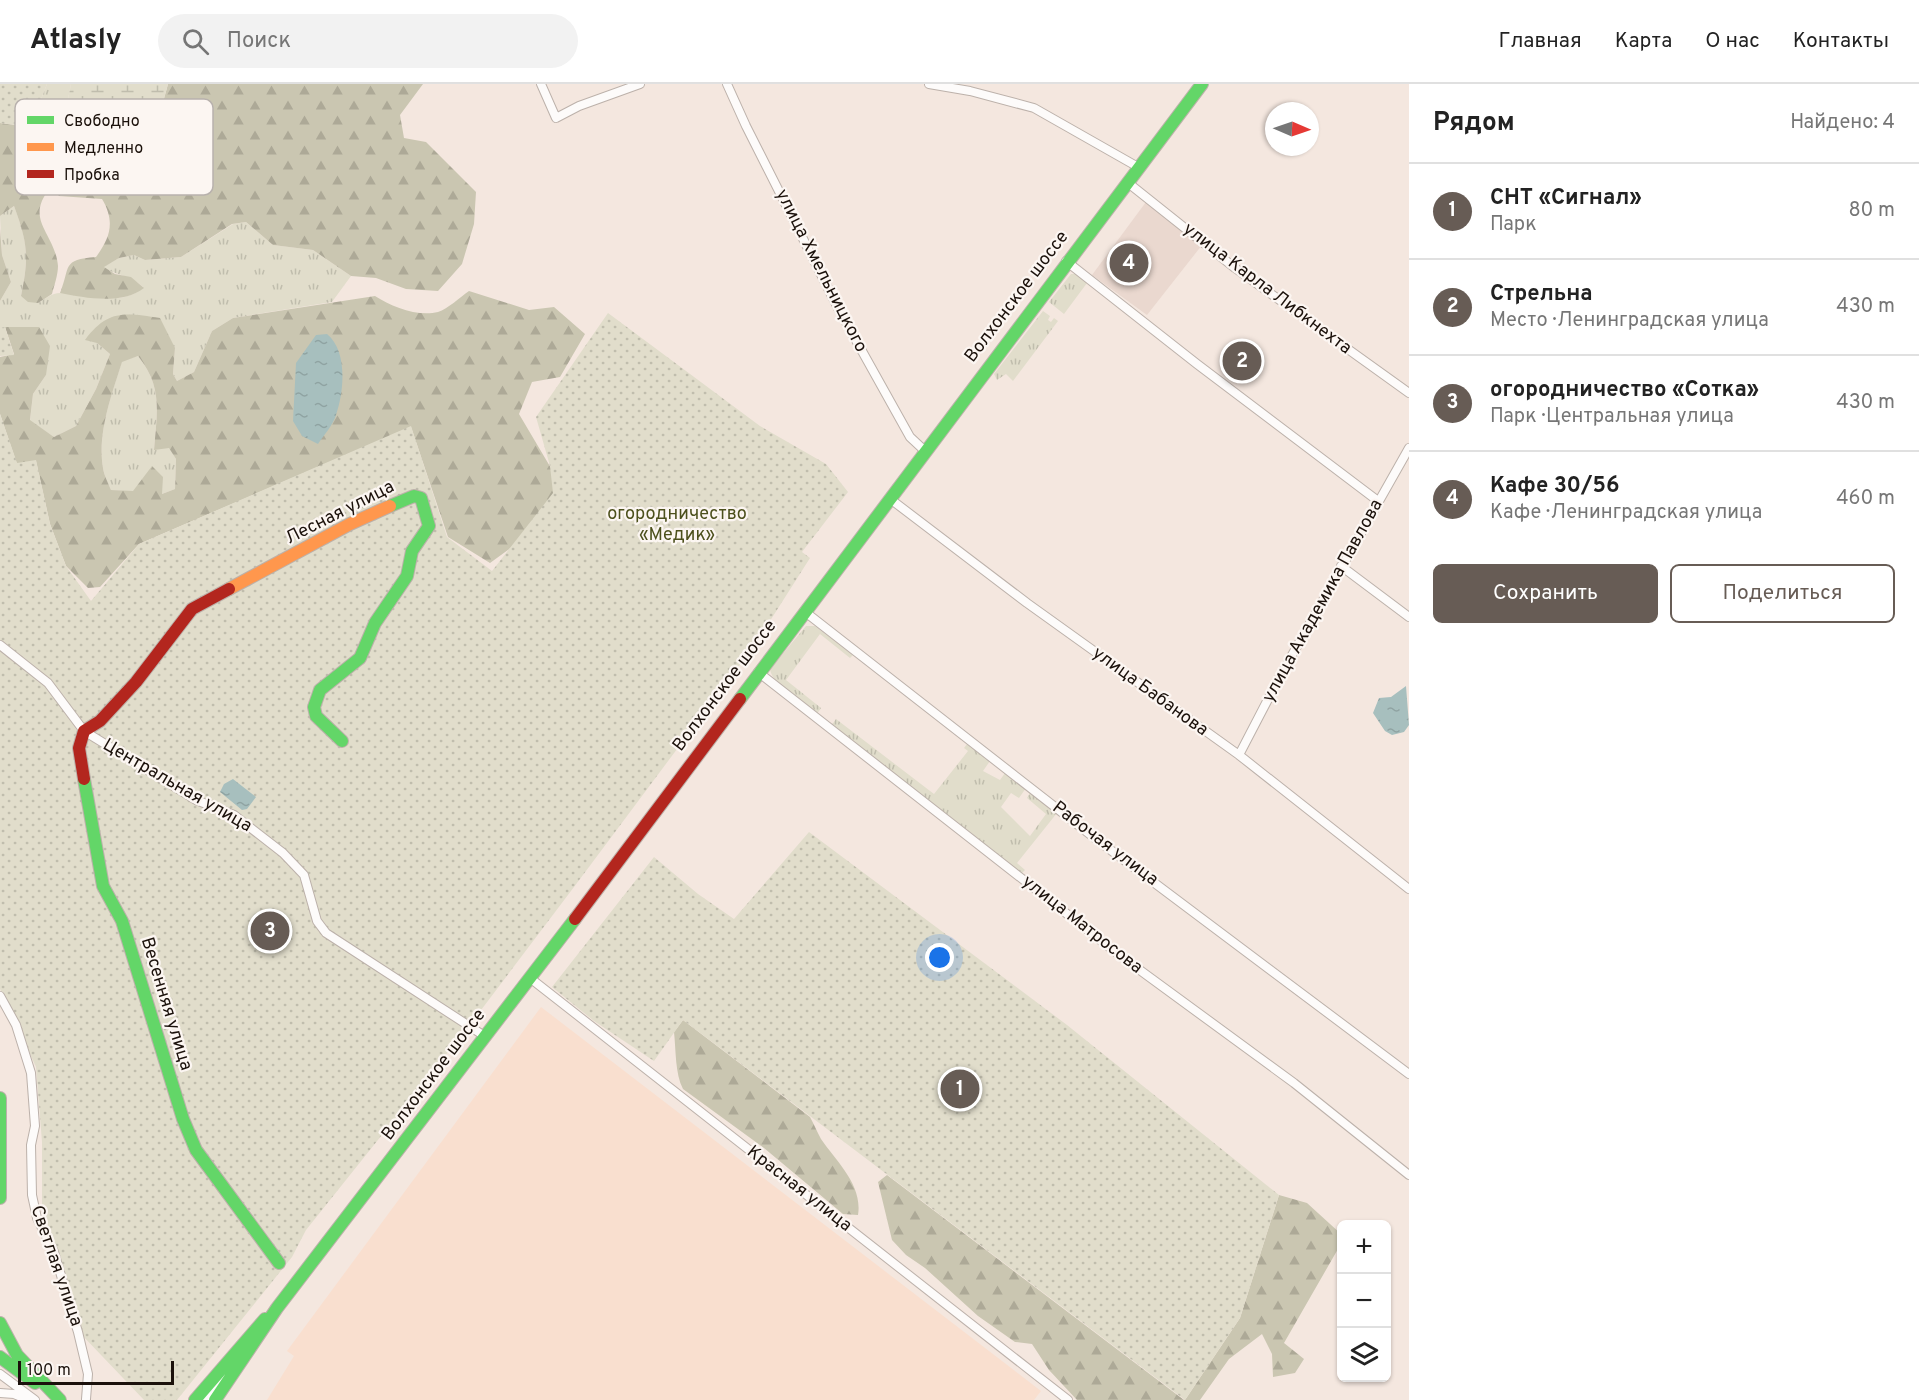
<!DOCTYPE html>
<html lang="ru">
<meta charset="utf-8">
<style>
:root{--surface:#fff;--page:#f2f2f2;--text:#222;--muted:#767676;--line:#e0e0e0;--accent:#675c55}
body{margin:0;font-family:Overpass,sans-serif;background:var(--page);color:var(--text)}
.controls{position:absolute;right:18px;bottom:18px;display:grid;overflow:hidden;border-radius:9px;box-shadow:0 2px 4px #0004}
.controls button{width:54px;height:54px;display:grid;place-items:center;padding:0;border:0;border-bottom:2px solid var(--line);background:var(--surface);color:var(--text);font:30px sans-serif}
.compass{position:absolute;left:1265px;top:18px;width:54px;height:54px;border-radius:50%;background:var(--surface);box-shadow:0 2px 4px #0004;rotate:92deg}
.scale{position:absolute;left:18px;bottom:15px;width:156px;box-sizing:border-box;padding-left:6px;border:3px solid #1b110b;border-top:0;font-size:16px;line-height:21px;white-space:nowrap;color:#1b110b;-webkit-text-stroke:4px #fcf6f2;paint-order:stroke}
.you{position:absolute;left:940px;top:874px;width:21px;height:21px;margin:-15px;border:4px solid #fff;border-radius:50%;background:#1a73e8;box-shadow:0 0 0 9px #1a73e833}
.badge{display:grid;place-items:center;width:39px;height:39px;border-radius:50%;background:var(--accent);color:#fff;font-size:20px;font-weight:700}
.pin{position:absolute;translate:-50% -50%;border:3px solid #fff;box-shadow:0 2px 6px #0006}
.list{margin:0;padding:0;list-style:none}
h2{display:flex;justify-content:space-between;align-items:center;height:78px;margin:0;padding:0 24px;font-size:26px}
h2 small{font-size:20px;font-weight:400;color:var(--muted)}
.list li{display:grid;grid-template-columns:39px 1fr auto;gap:18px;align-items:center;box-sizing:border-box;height:96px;padding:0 24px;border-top:2px solid var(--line)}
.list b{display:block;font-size:22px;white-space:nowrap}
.list p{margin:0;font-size:20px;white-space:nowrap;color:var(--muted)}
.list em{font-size:20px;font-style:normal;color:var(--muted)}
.actions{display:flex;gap:12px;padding:18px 24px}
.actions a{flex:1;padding:14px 0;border:2px solid var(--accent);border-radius:9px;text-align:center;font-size:21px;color:var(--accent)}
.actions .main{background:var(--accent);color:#fff}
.icon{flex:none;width:33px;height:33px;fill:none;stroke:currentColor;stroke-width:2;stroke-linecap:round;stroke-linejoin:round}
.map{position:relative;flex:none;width:1409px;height:1316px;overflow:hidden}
header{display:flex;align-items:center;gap:36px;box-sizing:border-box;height:84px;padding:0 30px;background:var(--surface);border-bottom:2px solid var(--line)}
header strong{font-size:28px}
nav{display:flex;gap:33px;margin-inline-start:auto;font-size:21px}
.search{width:420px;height:54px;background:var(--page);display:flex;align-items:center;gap:15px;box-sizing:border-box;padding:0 21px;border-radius:33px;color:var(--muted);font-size:22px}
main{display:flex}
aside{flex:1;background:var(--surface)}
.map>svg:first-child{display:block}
.commercial{fill:#ead8cf}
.built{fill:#f9dfcf}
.grass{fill:url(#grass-tufts)}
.forest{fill:url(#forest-firs);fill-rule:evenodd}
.wetland{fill:url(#wetland-marsh)}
.garden{fill:url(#garden-dots)}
.water{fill:url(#water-ripples)}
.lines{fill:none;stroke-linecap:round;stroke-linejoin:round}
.street-casing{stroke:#bcb1aa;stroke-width:10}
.fast-casing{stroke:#bcb1aa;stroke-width:14}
.slow-casing{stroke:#bcb1aa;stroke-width:14}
.jam-casing{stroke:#bcb1aa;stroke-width:14}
.street{stroke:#fdfbfa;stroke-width:8}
.fast{stroke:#63d668;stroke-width:12}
.slow{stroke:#ff974d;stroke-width:12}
.jam{stroke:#b3261e;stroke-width:12}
.labels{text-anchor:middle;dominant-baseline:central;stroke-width:4.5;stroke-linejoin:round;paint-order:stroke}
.street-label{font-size:18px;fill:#1b110b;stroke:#fcf6f2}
.park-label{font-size:18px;fill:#4c501c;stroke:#fcf6f2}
.key{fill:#fcf6f2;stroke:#b8b1ad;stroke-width:1.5}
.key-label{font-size:16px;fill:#1b110b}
</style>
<header>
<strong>Atlasly</strong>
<div class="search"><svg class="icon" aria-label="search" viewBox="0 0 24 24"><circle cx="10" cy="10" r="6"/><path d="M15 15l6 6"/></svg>Поиск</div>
<nav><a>Главная</a><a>Карта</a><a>О нас</a><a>Контакты</a></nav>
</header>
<main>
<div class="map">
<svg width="1409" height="1316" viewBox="0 0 1409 1316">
<defs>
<pattern id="grass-tufts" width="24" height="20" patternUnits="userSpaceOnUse" patternTransform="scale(1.5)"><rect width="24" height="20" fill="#e1ddcb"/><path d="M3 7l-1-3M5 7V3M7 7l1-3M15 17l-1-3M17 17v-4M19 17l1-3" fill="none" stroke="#c0bdad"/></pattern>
<pattern id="forest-firs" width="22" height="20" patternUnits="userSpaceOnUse" patternTransform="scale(1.5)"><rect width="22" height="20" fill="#cac6b1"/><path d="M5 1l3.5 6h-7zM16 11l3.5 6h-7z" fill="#ada997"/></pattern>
<pattern id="wetland-marsh" width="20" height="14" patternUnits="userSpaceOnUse" patternTransform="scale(1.5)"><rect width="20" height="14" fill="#e1ddcb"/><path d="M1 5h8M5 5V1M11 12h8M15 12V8" fill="none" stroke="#c0bdad"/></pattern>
<pattern id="garden-dots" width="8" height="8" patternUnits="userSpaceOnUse" patternTransform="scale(1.5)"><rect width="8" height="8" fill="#e1ddcb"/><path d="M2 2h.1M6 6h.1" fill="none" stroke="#c0bdad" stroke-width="1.8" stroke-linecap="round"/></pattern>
<pattern id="water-ripples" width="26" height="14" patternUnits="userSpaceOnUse" patternTransform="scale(1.5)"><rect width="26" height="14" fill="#a7bfbe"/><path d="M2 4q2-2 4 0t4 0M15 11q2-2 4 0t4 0" fill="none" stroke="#8fa3a2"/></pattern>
</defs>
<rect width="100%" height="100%" fill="#f4e7df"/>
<path class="commercial" d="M 1146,118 L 1202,161 L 1147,231 L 1092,191 Z"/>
<path class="built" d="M 541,923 L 1041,1307 L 1034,1316 L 267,1316 L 294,1272 L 287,1267 Z"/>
<path class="grass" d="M 47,0 L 71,0 L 61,51 L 93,77 L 118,70 L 102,81 L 50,94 L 48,87 L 39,78 L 39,65 L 30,43 Z
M 14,122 C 28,159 29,173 21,212 L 38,219 C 45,215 52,209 60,209 C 85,209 123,224 143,203 C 129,190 119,193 103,183 L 119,174 L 134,171 L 145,176 L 181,173 L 233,140 L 246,138 L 273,161 L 313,166 L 351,192 L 332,218 L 233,234 L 212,247 L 194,288 L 177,297 L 173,290 L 175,264 L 97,259 L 110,270 L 96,305 L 76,342 L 54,353 L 30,337 L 33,310 L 46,291 L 39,243 L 0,244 L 0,217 L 11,198 L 2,171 L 0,132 Z
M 1071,190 L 1076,190 L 1087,199 L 1064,230 L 1049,218 Z
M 1043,227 L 1050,232 L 1048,236 L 1051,238 L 1054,234 L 1058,237 L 1013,297 L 1006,290 L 997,296 L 994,290 Z
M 138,272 C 163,303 157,328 154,365 L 169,363 L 176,375 L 175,405 L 162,410 L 111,406 C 108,400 104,391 103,384 C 97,349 112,310 122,277 Z
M 806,542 L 815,542 L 853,571 L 850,574 L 820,550 L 786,596 L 821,624 L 817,630 C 803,619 772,602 770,585 Z
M 836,635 L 934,710 L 968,667 L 964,664 L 967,660 L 990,677 L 983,687 L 1000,696 L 1005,689 L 1026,704 L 1019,714 L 1011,709 L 1001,723 L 1030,752 L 1046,730 L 1027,714 L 1031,707 L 1057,729 L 1017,779 L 1025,786 L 1022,789 L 831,642 Z"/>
<path class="forest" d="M 168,0 L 423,0 L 400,31 L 404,54 L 426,58 L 476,108 L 474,140 L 462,180 L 438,207 L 406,205 L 376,194 L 351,192 L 313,166 L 273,161 L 246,138 L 232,140 L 181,173 L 145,176 L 134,171 L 119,174 L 104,183 L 115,190 L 131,193 L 144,204 C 123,221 85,214 60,209 C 71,182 61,176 96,173 C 111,153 115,137 102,115 L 59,112 L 51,103 C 23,136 55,148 58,182 C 58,191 54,202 52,210 L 38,219 L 28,218 L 21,212 C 29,173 28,160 14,122 L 0,132 L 0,39 L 30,43 L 39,65 L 39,78 L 48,87 L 50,94 L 102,81 L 118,70 L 151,62 Z
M 0,144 L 2,171 L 11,198 L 0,217 Z
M 469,207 L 529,226 L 554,223 L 585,250 L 560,293 L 532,298 L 519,330 L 561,401 L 542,441 L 490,479 L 448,453 L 411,343 L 139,460 L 100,503 L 88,504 L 66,482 L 50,440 L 36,377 L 17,380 L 0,330 L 0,273 L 14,270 L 5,243 L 39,243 L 50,262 L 46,291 L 33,310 L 30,336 L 54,353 L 76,342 L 96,305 L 110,270 L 97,259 L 85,256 C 108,225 125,229 160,234 L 175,264 L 173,290 L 177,297 L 194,288 L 212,247 L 233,234 L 375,212 C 392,223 418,233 438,228 C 448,225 460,213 469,207 ZM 138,272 C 163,303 157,328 154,366 L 169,364 L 176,375 L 175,405 L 162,410 L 163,393 L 152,382 L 133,407 L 111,406 C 108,399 104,391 103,384 C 97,349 112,310 122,278 Z
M 683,936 L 810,1033 C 814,1040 817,1048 821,1055 C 836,1077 863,1101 858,1131 L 843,1130 L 764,1064 L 683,1005 C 675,990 676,966 674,948 Z
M 887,1091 L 1184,1316 L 1077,1316 L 1049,1286 L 1032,1260 L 1015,1258 L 978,1232 L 925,1184 L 906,1171 L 892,1156 L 878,1098 Z
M 1279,1111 L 1307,1119 L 1341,1150 L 1342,1158 L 1284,1259 L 1304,1275 L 1295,1289 L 1273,1293 L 1272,1270 L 1262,1250 L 1229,1275 L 1200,1316 L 1185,1316 L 1240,1234 Z"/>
<path class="wetland" d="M 71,0 L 168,0 L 151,62 L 93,77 L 61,50 Z"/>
<path class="garden" d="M 0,0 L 47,0 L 30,43 L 0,39 Z
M 608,229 L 760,342 L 826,380 L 848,408 L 802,468 L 810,474 L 754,562 L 574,803 L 469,942 L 306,1146 L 292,1173 L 177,1316 L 144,1316 L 81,1250 L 42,1122 L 42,1058 L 36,983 L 0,905 L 0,330 L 17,379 L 36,376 L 50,440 L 66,482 L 91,517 L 139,460 L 411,342 L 447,453 L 492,487 L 553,409 L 550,382 L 536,333 Z
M 5,243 L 14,271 L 0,272 L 0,244 Z
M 809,748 L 1067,941 L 1279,1111 L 1240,1234 L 1185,1316 L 683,936 L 654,977 L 594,937 L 552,903 L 654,773 L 698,810 L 734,835 Z"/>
<path class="water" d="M 327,250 C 348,267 344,308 336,331 C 333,341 324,351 318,360 L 302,352 L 293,337 L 296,279 L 316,251 Z
M 1406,602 L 1409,641 L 1404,648 L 1392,651 L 1385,647 L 1373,629 L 1379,614 L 1391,613 Z
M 233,695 L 256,713 L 247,725 L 242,726 L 220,708 L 224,700 Z"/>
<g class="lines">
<defs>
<path id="street" d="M 541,0 L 556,34 L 579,22 L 640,0
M 727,0 L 746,42 L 838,224 L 910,353 L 925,367
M 929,0 L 970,7 L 1034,24 L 1138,83
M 1127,98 L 1235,184 L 1409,309
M 1066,177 L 1197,280 L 1378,417
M 889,414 L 1027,519 L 1239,671 L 1409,805
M 1341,482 L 1409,533
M 804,527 L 1096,755 L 1409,990
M 0,561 L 48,599 L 84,647 L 196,716 L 234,731 L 283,769 L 304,791 L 317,837 L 326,849 L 486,953
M 758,588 L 1122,873 L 1294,999 L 1409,1091
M 1239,671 L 1278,596 L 1409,364
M 530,894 L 1068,1316
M 0,912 L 16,941 L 31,989 L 35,1042 L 31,1061 L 32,1111 L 37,1134 L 54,1168 L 78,1248 L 88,1290 L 86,1315
M 0,1290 L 35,1316
M 0,1309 L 14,1310 L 28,1316
M 205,1316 L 223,1291"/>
<path id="fast" d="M 740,615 L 1202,0
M 342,657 L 316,632 L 314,623 L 320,606 L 360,574 L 375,539 L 407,492 L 412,467 L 429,442 L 421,414 L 414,412 L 390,422
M 84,695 L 103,802 L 122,837 L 183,1035 L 196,1066 L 279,1179
M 0,1014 L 0,1114
M 0,1239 L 17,1271 L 60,1316
M 0,1273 L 35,1299
M 195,1316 L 265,1235
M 215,1316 L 277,1224 L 575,835"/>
<path id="slow" d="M 229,505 L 350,440 L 390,422"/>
<path id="jam" d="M 84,695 L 79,664 L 84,647 L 100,637 L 136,598 L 192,525 L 229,505
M 575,835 L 740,615"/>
</defs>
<use href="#street" class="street-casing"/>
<use href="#fast" class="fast-casing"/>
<use href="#slow" class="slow-casing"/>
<use href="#jam" class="jam-casing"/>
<use href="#street" class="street"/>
<use href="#fast" class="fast"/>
<use href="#slow" class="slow"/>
<use href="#jam" class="jam"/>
</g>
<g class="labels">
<g class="street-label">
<text transform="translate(821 187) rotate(63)">улица Хмельницкого</text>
<text transform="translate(1267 205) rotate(37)">улица Карла Либкнехта</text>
<text transform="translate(1017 213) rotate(-53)">Волхонское шоссе</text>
<text transform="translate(340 429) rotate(-27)">Лесная улица</text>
<text transform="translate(1323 517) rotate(-61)">улица Академика Павлова</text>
<text transform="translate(725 602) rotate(-53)">Волхонское шоссе</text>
<text transform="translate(1150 608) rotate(36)">улица Бабанова</text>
<text transform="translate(177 702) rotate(30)">Центральная улица</text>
<text transform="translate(1105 760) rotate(37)">Рабочая улица</text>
<text transform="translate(1082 841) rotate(38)">улица Матросова</text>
<text transform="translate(166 920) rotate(73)">Весенняя улица</text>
<text transform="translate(434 991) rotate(-53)">Волхонское шоссе</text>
<text transform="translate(799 1105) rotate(38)">Красная улица</text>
<text transform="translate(56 1182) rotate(71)">Светлая улица</text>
</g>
<g class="park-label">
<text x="677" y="430">огородничество<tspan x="677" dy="21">«Медик»</tspan></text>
</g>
</g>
<rect x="15" y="15" width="198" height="96" rx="9" class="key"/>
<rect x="27" y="32" width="27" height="8" fill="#63d668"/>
<rect x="27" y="59" width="27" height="8" fill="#ff974d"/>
<rect x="27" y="86" width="27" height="8" fill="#b3261e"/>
<g class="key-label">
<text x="64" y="42">Свободно</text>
<text x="64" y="69">Медленно</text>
<text x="64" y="96">Пробка</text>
</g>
</svg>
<div class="controls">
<button>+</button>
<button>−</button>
<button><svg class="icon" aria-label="layers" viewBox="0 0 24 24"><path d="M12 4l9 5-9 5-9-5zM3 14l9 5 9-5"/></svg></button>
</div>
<svg class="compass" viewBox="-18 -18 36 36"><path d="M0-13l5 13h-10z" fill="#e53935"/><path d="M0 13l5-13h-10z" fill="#767676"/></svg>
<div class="scale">100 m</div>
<div class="you"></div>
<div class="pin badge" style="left:960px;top:1005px">1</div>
<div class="pin badge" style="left:1242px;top:277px">2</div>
<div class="pin badge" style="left:270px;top:847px">3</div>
<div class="pin badge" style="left:1129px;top:179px">4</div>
</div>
<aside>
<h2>Рядом<small>Найдено: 4</small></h2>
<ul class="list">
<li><span class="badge">1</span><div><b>СНТ «Сигнал»</b><p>Парк</p></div><em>80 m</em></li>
<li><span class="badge">2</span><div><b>Стрельна</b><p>Место · Ленинградская улица</p></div><em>430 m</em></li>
<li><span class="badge">3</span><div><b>огородничество «Сотка»</b><p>Парк · Центральная улица</p></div><em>430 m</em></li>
<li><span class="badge">4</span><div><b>Кафе 30/56</b><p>Кафе · Ленинградская улица</p></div><em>460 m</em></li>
</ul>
<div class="actions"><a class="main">Сохранить</a><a>Поделиться</a></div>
</aside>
</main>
